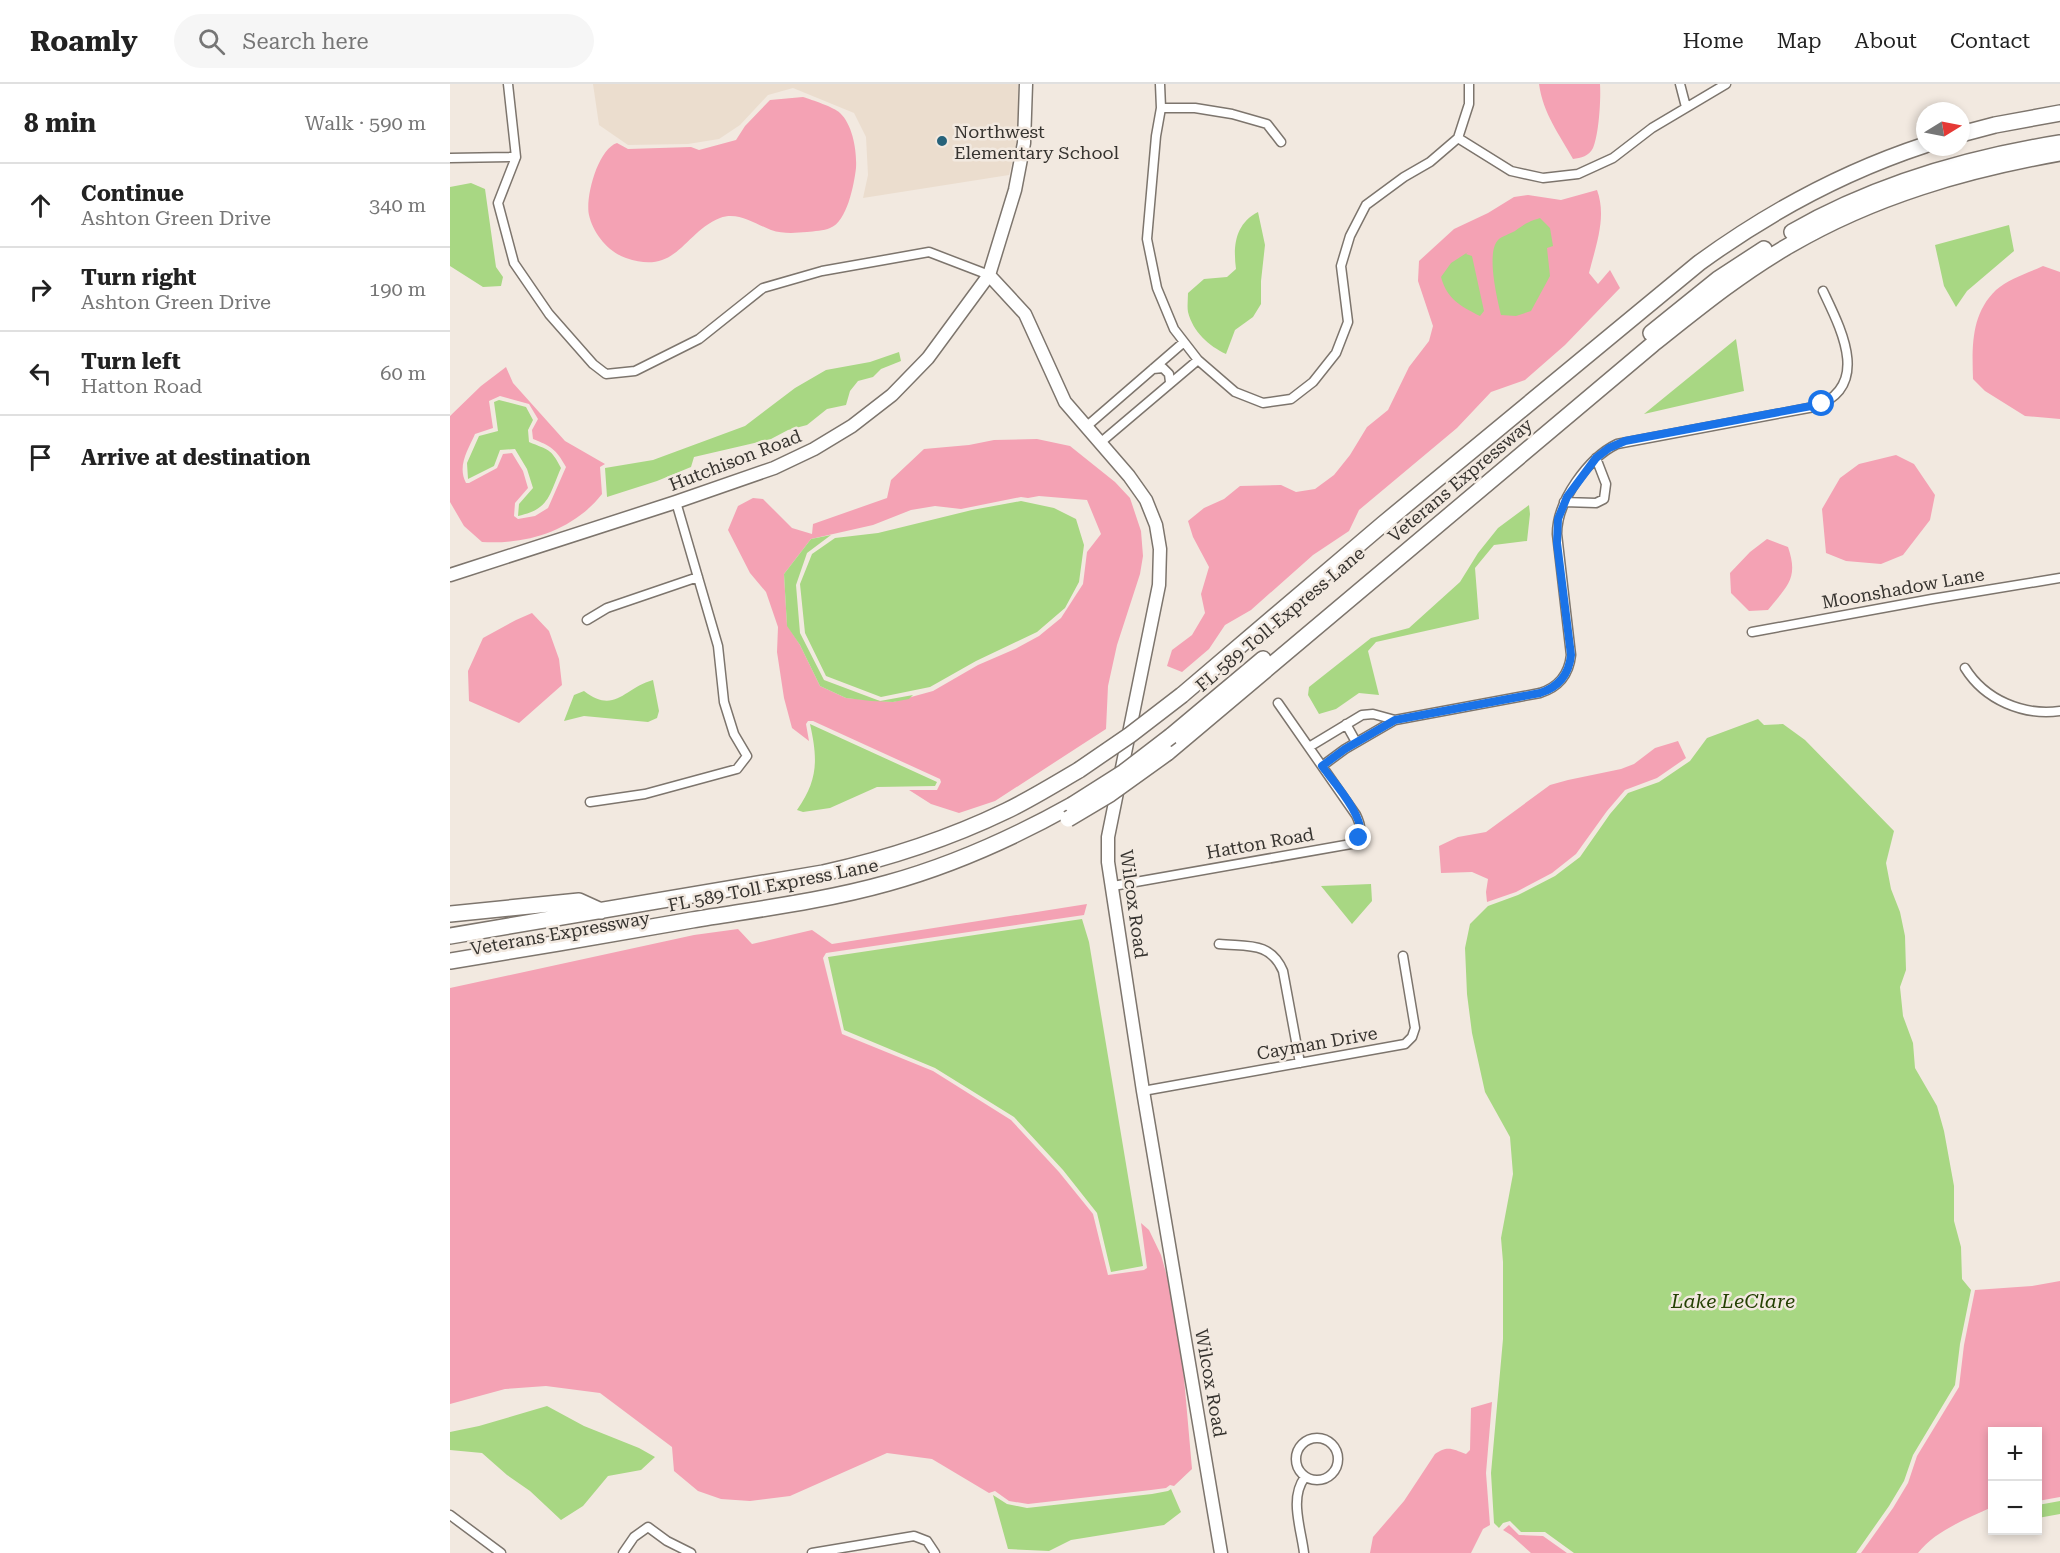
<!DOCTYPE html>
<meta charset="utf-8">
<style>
:root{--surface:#fff;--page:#f6f6f6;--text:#222;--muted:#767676;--line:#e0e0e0}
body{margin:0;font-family:"Roboto Serif",serif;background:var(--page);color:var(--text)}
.controls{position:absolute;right:18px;bottom:18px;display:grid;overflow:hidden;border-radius:0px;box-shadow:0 3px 9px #0003}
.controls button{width:54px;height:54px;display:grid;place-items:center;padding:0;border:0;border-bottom:2px solid var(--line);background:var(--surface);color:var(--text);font:30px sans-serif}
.compass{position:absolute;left:1466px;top:18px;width:54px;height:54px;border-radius:50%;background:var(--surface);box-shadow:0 3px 9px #0003;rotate:80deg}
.stop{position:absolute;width:18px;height:18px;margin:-14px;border:4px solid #1a73e8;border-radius:50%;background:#fff}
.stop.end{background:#1a73e8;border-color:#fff;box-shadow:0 2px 6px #0008}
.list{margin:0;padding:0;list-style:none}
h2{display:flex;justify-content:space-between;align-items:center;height:78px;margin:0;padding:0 24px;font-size:26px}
h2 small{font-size:20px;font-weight:400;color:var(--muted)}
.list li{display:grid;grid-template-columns:39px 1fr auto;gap:18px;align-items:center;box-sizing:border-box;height:84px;padding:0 24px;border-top:2px solid var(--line)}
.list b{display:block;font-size:22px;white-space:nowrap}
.list p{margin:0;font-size:20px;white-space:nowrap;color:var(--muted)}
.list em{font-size:20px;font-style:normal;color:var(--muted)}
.icon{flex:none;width:33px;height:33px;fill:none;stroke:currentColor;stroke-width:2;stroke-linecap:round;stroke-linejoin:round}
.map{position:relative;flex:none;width:1610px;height:1469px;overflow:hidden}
header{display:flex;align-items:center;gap:36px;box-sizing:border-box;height:84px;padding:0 30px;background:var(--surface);border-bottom:2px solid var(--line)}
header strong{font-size:28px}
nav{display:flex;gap:33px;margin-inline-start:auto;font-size:21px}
.search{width:420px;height:54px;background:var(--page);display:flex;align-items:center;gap:15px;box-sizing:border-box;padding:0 21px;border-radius:33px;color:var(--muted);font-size:22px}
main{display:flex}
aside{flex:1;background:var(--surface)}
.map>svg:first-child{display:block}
.built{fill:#ebddce}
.green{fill:#f4a2b4;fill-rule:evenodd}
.water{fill:#a8d783}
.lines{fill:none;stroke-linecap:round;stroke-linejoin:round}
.street-casing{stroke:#7d756d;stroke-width:11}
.secondary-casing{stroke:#7d756d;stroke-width:15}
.highway-casing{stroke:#7d756d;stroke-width:18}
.street{stroke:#fff;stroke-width:8}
.secondary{stroke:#fff;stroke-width:12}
.highway{stroke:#fff;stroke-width:15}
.highway-bridge-casing{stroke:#7d756d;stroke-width:18;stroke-linecap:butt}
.highway-bridge{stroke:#fff;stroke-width:15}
.route{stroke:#1a73e8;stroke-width:8}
.poi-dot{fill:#26627a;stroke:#f2e9e0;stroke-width:2}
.labels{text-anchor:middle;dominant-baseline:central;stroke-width:5;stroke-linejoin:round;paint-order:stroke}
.poi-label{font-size:18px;fill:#373430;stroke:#f2e9e0;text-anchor:start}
.street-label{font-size:18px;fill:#373430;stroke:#f2e9e0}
.water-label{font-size:20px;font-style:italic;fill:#254104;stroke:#f2e9e0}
</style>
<header>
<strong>Roamly</strong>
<div class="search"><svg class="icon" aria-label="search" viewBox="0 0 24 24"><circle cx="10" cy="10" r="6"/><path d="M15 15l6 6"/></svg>Search here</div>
<nav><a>Home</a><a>Map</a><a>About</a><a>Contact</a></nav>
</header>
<main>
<aside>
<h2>8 min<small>Walk · 590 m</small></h2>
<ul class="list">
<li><svg class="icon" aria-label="ahead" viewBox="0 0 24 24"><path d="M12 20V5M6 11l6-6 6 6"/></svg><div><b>Continue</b><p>Ashton Green Drive</p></div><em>340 m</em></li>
<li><svg class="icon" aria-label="right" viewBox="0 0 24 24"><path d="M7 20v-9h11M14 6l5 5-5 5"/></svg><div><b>Turn right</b><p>Ashton Green Drive</p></div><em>190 m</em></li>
<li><svg class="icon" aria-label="left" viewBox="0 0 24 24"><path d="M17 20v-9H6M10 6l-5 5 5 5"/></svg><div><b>Turn left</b><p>Hatton Road</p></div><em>60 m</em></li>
<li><svg class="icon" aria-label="arrive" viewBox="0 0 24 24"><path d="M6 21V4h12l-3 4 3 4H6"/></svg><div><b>Arrive at destination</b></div></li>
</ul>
</aside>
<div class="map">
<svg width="1610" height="1469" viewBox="0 0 1610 1469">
<rect width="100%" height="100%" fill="#f2e9e0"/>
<path class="built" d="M 143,0 L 568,0 L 569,51 L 559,91 L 413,114 L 418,91 L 416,53 L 404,29 L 343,4 L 318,11 L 290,41 L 269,55 L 238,60 L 178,61 L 149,41 Z"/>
<path class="green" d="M 1089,0 L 1150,0 C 1151,15 1149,50 1143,64 C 1139,72 1131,74 1123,75 C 1109,50 1093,29 1089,0 Z
M 353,13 C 362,16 384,23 390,29 C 403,41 407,68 406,84 C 404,101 397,138 380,144 C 374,147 364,147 357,148 C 345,149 333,150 321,146 C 305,140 288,127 270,134 C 233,149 227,192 176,174 C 158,168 143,149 139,131 C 135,113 148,65 167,59 L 178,65 L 241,63 L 249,66 L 286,56 L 295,42 L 320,16 Z
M 1147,106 C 1157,133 1146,161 1139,189 L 1148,200 L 1160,186 L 1170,204 L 1115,261 L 1075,296 L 1041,308 L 1007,344 L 909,426 L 899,447 L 863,471 L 801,526 L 775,541 L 759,565 L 732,588 L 717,582 L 722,566 L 742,551 L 755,529 L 751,510 L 759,483 L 743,453 L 738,437 L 754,424 L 774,415 L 790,402 L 831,401 L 846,408 L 865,405 L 884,391 L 900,371 L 917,343 L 938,326 L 959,283 L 979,257 L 983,242 L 968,197 L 969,177 L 1004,145 L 1038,129 L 1064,113 L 1078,111 L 1111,116 Z
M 1593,182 L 1610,188 L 1610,335 L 1575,332 L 1535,307 L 1523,295 C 1522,262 1521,230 1546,206 C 1558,195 1578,189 1593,182 Z
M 56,283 L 63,299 L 115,357 L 155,380 L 150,383 L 152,410 C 124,446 77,461 32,458 L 14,442 L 0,418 L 0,332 L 31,302 ZM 50,312 L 79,320 L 88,335 L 82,346 L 83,355 C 101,362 106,365 116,383 L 98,424 L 85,432 L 68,435 L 64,432 L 65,419 L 78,404 L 73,387 L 62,369 L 53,370 L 47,384 L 19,399 L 16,399 C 7,382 18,366 25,350 L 43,344 L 39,317 Z
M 587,355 L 620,362 L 665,398 L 680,414 L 691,447 L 693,472 L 690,490 L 667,561 L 658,602 L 656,645 L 545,717 L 509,729 L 481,720 L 459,706 L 487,706 L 491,698 L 490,695 L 363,637 L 358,637 L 356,640 L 359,657 L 342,644 L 334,614 L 327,568 L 328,543 L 316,508 L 300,489 L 278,446 L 288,422 L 303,414 L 313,415 L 342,444 L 362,450 L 363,440 L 437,414 L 441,396 L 474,365 L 519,361 L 544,356 ZM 589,412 L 637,416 L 651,450 L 637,468 L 633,500 L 611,534 L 589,552 L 565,565 L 528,581 L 483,607 L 443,618 L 396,614 L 370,602 L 350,561 L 337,541 L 334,490 L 361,455 L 423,441 L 461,426 L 485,422 L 511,425 L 571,413 L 578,414 Z
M 1446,371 L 1464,380 L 1485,411 L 1480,436 L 1453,471 L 1431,480 L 1396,477 L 1376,469 L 1372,425 L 1390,394 L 1409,380 Z
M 1317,455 L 1338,463 C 1349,495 1337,502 1318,526 L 1299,527 L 1281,509 L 1280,489 L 1300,468 Z
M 82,529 L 99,547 L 109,575 L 112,601 L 69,639 L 19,617 L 18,587 L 33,554 L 66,536 Z
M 1228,657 L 1236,674 L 1207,694 L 1175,706 L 1157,727 L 1126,770 L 1102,789 L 1066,808 L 1037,818 L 1036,808 L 1038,795 L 1022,788 L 991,789 L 989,762 L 1008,753 L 1036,748 L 1100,701 L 1118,696 L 1171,685 L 1184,680 L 1205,664 Z
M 637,820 L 634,831 L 376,869 L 373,874 L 392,950 L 483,987 L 561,1036 L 609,1088 L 643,1130 L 658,1191 L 694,1186 L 697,1184 L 691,1139 L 699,1146 L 711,1171 L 723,1214 L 732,1271 L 742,1385 L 724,1402 L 720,1401 L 716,1404 L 701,1406 L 578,1420 L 559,1417 L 545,1407 L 539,1409 L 482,1375 L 437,1369 L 340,1412 L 300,1417 L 271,1415 L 248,1407 L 224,1387 L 222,1363 L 150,1309 L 96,1302 L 55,1305 L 0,1320 L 0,904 L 244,851 L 288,845 L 302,860 L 362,846 L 382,860 Z
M 1610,1197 L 1610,1413 L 1588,1417 L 1588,1348 L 1542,1348 L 1542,1423 C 1517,1435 1486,1446 1468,1469 L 1411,1469 L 1443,1424 L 1458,1399 L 1467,1372 L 1509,1303 L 1514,1261 L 1525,1206 L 1582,1202 Z
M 1042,1318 L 1036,1389 L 1040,1441 L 1033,1445 L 1021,1469 L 920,1469 L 923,1453 L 954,1417 L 985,1370 C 997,1361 1003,1365 1016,1370 L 1020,1366 L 1021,1324 Z
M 1059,1441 L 1069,1451 L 1093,1452 L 1117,1469 L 1081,1469 L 1061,1451 L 1053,1446 Z"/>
<path class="water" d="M 21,99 L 35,105 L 46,183 L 53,193 L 51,202 L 33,203 L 0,182 L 0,103 Z
M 808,128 L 815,161 L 811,197 L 811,220 L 803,233 L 785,246 L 776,270 C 759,262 743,248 738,228 C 737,222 738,215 738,209 L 754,195 L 777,193 L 786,185 C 783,162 785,140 808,128 Z
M 1090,134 L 1100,144 L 1103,162 L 1097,164 L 1100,192 L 1081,227 L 1066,232 L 1051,231 C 1047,214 1036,169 1048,156 C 1052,152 1060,150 1065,147 C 1075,140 1077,138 1090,134 Z
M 1559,141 L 1564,167 L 1517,207 L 1506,223 L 1494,202 L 1485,161 Z
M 1018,168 L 1016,170 L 1022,172 L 1034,227 L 1030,232 C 1010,222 997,215 991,193 L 1001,179 Z
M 1286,255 L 1294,307 L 1194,330 Z
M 449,268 L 451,277 L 431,285 L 423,293 L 408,297 L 400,307 L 396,321 L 377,325 L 357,341 L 338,346 L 321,355 L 244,373 L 241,383 L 207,397 L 157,413 L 155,384 L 203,376 L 295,342 L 345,304 L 376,286 L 420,278 Z
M 49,316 L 76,323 L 83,336 L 78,346 L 79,358 C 98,366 101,364 111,384 C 99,411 100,425 68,432 L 69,420 L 83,404 L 77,385 L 65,365 L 50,366 L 44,382 L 18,395 L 17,379 L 29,352 L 48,347 L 44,318 Z
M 571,417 L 604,424 L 626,435 L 634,461 L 629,498 L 615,524 L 587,548 L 526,577 L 480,603 L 431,613 L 376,592 L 355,549 L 350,500 L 362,470 L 385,454 L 428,449 L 522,426 Z
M 1079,421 L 1080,430 L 1077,457 L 1044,461 L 1025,484 L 1029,535 L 926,558 L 918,567 L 929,611 L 909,609 L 886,625 L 869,630 L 858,611 L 859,603 L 921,554 L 959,544 L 1010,498 L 1028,469 L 1048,444 Z
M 381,451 L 357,469 L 346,501 L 350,549 L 374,596 L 430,617 L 463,611 L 459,615 L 443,618 L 421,617 L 396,614 L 370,602 L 350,561 L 337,542 L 334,490 L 361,455 Z
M 203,596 L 209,627 L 207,634 L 198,638 L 134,632 L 114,637 L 124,611 L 134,607 C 165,631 174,604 203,596 Z
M 1308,635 L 1314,641 L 1333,640 L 1355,656 L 1444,747 L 1436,779 L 1441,805 L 1450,828 L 1455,852 L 1456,886 L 1450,903 L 1453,932 L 1463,959 L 1465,984 L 1487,1022 L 1494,1047 L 1504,1102 L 1504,1137 L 1511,1163 L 1512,1195 L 1521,1206 L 1510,1260 L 1505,1301 L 1463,1371 L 1454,1397 L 1439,1422 L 1406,1469 L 1124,1469 L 1095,1448 L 1071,1448 L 1060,1437 L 1053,1439 L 1049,1444 L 1044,1439 L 1041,1389 L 1053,1255 L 1053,1178 L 1051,1154 L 1063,1090 L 1060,1053 L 1035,1008 L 1022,949 L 1017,910 L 1015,864 L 1020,840 L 1038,822 L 1068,811 L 1105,792 L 1130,773 L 1160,730 L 1178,709 L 1209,698 L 1240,677 L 1257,654 Z
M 360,640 L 487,698 L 485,702 L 427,703 L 380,724 L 353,728 L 347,726 C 368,696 368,676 360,640 Z
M 921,800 L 922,817 L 902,840 L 871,802 Z
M 632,835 L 639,858 L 693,1182 L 661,1188 L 647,1129 L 613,1086 L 564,1033 L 485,984 L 394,946 L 378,873 Z
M 97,1322 L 134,1342 L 189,1364 L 205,1373 L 191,1386 L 158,1392 L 133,1422 L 111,1436 L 80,1407 L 57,1391 L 32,1369 L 0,1366 L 0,1348 L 29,1342 Z
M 721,1405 L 731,1428 L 714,1441 L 621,1456 L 599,1467 L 558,1465 L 543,1411 L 557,1420 L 577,1424 L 702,1410 L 718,1407 Z
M 1610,1417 L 1610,1430 L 1588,1434 L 1588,1421 Z"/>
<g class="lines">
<defs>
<path id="street" d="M 58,0 L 66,73 L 48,119 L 64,179 L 99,230 L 143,280 L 156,290 L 185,287 L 249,255 L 313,204 L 372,187 L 479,168 L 539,191
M 710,0 L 711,24 L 706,52 L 697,155 L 707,204 L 724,245 L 748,276 L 785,308 L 813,319 L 841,315 L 863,298 L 886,269 L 898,238 L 891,182 L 900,152 L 916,121 L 954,93 L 980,78 L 1008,54 L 1019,20 L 1019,0
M 1230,0 L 1236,23
M 711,24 L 745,24 L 782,30 L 817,40 L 831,58
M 1008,54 L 1061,87 L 1093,94 L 1128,90 L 1163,74 L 1202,44 L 1276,0
M 0,74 L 66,73
M 703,285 L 713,284 L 719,290 L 720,298
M 637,342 L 734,258
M 650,359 L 748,276
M 1114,418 L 1146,419 L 1154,415 L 1156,400 L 1146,374
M 137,536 L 157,524 L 248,493
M 1302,548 L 1482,515 L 1610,494
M 1515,584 C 1535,616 1573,632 1610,627
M 945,636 L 1090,609 C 1109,603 1119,590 1121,571 L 1107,450 C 1107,417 1138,374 1167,360 L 1364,323 C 1422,303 1391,245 1373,207
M 896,640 L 906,658
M 859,663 L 912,631 L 923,630 L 945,636 L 895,665 L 872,682
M 140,718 L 195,710 L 287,685 L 297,672 L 284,650 L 274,618 L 268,562 L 226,418
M 663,802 L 901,760 C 913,753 912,743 906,731 L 828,619
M 769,860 C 797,863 820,857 833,887 L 850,979
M 693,1007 L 955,960 L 962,953 L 965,944 L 953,872
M846 1375a21 21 0 1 1 42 0a21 21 0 1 1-42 0Z
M 0,1431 L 51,1469
M 173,1469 L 184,1453 L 198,1443 L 217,1457 L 241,1469
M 362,1469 L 464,1452 L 477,1457 L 485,1469
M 854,1469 C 851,1444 839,1414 855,1393"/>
<path id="secondary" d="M 539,191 L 575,230 L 615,318 L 679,392 L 696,416 L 706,441 L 710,465 L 709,501 L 658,753 L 658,778 L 693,1007 L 771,1469
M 0,491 L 226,418 L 324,384 L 364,365 L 402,342 L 442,311 L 478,274 L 539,191 L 565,106 L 574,59 L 576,0"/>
<path id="highway" d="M 1511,50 L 1545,41 L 1610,29
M 1342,148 C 1426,100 1516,74 1610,59
M 1201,249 L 1268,195 L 1314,165
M 732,611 L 933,440 L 1249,179 C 1319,128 1393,88 1475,61
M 721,652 L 813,575
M 717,669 L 1203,260 C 1247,225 1291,189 1340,161 C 1424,112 1515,86 1610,69
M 0,830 L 129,817 L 151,827
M 0,852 L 373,789 C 436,775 498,755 556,727 C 581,715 605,700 629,686
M 0,877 C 81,864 161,850 242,836 C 308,825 374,817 438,799 C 503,781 563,754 622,721"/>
</defs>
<use href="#street" class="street-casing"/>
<use href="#secondary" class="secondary-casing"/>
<use href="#highway" class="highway-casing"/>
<use href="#street" class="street"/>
<use href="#secondary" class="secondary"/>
<use href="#highway" class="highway"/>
<defs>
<path id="highway-bridge" d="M 629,686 L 680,651 L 732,611
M 622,721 L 674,688 L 721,652
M 618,735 L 660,710 L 717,669"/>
</defs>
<use href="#highway-bridge" class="highway-bridge-casing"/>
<use href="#highway-bridge" class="highway-bridge"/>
</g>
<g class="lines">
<path class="route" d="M 909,754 C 918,736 883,697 872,682 L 895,665 L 945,636 L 1090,609 C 1109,603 1119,590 1121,571 L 1107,459 L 1108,435 L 1117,413 L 1146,374 L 1159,364 L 1175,357 L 1372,320"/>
</g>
<circle class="poi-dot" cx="492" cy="57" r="6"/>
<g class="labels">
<g class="poi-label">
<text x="504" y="47">Northwest<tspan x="504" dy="21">Elementary School</tspan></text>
</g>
<g class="street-label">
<text transform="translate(285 376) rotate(-21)">Hutchison Road</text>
<text transform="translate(1010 396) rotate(-40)">Veterans Expressway</text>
<text transform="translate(1453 504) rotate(-10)">Moonshadow Lane</text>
<text transform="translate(830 535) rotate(-40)">FL 589 Toll Express Lane</text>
<text transform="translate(810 759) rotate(-10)">Hatton Road</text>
<text transform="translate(323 801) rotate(-11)">FL 589 Toll Express Lane</text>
<text transform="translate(684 820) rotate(82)">Wilcox Road</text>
<text transform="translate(110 849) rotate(-10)">Veterans Expressway</text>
<text transform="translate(867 959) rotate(-10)">Cayman Drive</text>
<text transform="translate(761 1299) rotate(80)">Wilcox Road</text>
</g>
<g class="water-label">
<text x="1283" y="1217">Lake LeClare</text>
</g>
</g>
</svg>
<div class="controls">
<button>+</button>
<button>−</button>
</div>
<svg class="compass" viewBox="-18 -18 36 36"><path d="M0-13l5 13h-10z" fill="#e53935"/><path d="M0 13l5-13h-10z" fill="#767676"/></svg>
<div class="stop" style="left:1372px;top:320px"></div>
<div class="stop end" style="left:909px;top:754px"></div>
</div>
</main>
